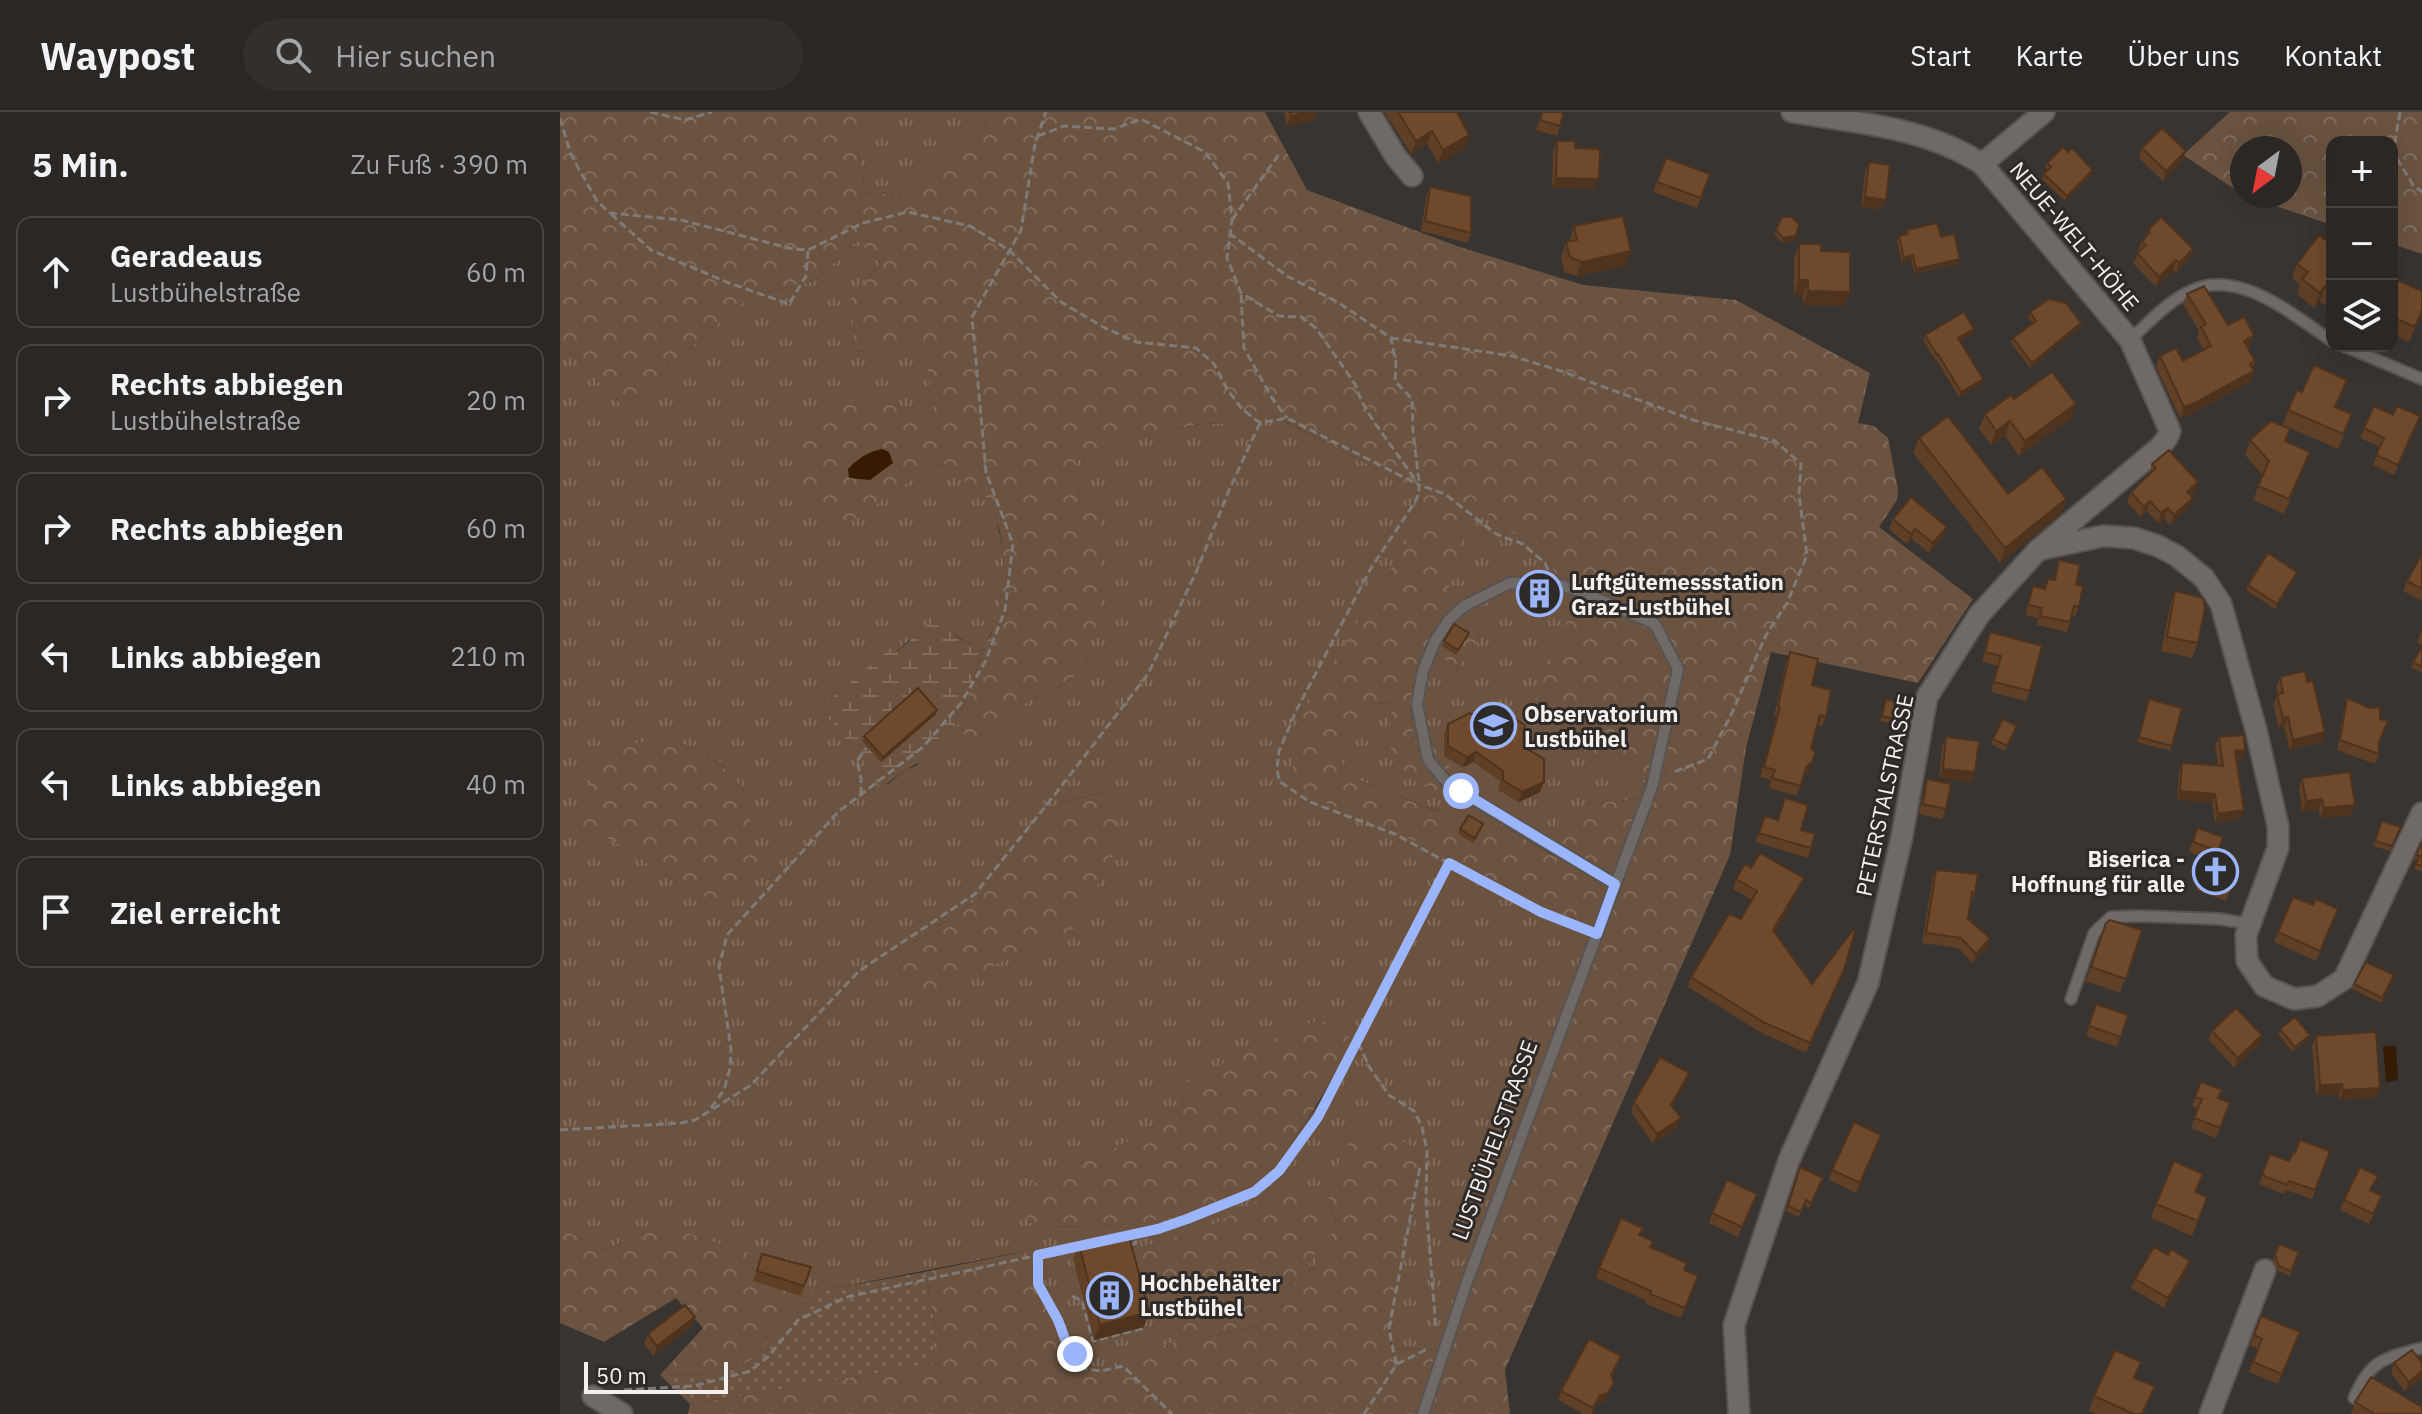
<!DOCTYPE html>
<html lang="de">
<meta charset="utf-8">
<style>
:root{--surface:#2a2725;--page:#322f2d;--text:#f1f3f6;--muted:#a5a5a7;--line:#464442}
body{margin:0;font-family:"IBM Plex Sans",sans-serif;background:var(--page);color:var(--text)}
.controls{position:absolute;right:24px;top:24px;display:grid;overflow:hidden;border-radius:16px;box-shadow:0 8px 32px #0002}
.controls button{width:72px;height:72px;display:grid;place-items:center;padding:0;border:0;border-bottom:2px solid var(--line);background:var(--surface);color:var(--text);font:40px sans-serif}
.compass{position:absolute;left:1670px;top:24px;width:72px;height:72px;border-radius:50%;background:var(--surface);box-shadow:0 8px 32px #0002;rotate:212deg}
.scale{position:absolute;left:24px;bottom:20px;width:144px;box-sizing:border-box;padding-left:8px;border:4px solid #f3f0ef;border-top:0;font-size:22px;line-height:28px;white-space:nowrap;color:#f3f0ef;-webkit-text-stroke:6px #2e2a28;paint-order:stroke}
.stop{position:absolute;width:24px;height:24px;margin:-18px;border:6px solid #9bb5fd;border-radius:50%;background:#fff}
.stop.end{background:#9bb5fd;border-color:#fff;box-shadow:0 2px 8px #0008}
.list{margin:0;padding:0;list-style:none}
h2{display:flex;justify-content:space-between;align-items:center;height:104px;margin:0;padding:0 32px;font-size:34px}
h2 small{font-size:26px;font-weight:400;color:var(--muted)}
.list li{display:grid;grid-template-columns:52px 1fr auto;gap:24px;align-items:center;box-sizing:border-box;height:112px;margin:0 16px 16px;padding:0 16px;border:2px solid var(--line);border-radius:16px}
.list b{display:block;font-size:30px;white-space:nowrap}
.list p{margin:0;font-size:26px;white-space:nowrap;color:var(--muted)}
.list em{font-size:26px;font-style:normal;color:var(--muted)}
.icon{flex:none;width:44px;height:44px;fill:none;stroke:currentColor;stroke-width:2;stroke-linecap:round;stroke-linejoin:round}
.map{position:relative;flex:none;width:1862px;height:1302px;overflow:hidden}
header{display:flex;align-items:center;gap:48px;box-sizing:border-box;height:112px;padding:0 40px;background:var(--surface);border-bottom:2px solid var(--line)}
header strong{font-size:38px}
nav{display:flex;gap:44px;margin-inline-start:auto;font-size:28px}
.search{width:560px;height:72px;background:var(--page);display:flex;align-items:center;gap:20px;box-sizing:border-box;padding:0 28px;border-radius:44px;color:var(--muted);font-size:30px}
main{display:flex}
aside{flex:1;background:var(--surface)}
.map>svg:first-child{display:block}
.grass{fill:url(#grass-tufts);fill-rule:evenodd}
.forest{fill:url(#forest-crowns);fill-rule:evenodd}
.wetland{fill:url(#wetland-marsh)}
.garden{fill:url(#garden-dots)}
.water{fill:#361b04}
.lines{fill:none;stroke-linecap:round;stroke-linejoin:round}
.lane-casing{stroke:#575351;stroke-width:14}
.street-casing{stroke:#575351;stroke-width:24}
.path{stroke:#7e7a78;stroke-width:3;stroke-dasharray:8 4;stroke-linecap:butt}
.lane{stroke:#6f6a67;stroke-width:10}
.street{stroke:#6f6a67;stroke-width:20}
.wall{fill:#5f3f25}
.shaded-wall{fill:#4e331e}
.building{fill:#6f492b;stroke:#4e331e;stroke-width:2}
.route{stroke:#9bb5fd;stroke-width:10}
.labels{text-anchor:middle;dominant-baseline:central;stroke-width:6;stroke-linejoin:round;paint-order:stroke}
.street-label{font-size:22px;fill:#f3f0ef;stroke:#2e2a28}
.poi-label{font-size:22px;font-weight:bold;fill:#f3f0ef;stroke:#2e2a28;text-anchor:start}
</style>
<header>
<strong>Waypost</strong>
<div class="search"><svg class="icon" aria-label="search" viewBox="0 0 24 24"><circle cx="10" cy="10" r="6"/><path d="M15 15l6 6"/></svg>Hier suchen</div>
<nav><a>Start</a><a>Karte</a><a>Über uns</a><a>Kontakt</a></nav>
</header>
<main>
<aside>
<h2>5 Min.<small>Zu Fuß · 390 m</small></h2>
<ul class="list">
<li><svg class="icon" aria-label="ahead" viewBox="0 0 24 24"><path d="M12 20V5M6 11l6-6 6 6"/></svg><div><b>Geradeaus</b><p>Lustbühelstraße</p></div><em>60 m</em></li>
<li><svg class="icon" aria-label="right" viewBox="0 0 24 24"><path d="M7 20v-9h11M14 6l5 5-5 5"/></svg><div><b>Rechts abbiegen</b><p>Lustbühelstraße</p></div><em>20 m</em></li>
<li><svg class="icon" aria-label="right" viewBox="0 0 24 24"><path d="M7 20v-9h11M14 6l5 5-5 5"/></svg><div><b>Rechts abbiegen</b></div><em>60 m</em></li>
<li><svg class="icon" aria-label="left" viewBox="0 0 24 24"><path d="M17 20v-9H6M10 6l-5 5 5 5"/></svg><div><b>Links abbiegen</b></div><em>210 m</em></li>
<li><svg class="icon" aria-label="left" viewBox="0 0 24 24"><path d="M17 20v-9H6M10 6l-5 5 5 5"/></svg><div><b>Links abbiegen</b></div><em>40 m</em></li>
<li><svg class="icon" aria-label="arrive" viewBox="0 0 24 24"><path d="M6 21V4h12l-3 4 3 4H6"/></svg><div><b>Ziel erreicht</b></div></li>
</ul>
</aside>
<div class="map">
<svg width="1862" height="1302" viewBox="0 0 1862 1302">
<defs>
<pattern id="grass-tufts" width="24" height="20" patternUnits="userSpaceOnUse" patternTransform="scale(2)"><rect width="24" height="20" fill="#6b5340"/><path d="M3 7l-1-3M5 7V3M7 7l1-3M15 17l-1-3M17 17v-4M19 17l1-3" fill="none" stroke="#816c5c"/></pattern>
<pattern id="forest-crowns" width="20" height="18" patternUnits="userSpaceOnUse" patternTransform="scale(2)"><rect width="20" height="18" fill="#6b5340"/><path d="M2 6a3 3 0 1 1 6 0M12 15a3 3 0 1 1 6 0" fill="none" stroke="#816c5c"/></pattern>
<pattern id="wetland-marsh" width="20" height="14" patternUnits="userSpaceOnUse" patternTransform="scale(2)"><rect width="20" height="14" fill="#6b5340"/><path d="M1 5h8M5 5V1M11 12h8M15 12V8" fill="none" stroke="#816c5c"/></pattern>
<pattern id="garden-dots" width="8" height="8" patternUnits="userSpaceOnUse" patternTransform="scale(2)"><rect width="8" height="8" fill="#6b5340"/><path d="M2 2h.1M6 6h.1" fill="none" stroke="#816c5c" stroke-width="1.8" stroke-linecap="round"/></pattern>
</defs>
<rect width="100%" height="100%" fill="#383431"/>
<path class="grass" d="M 317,0 L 426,0 L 425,19 L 337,83 L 305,80 L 297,31 Z
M 297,128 L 321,151 L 291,185 L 296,240 L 365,227 L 374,302 L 299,286 L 368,357 L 385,352 C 395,360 422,378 429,388 C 432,393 433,400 435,406 C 449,445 447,499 424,534 L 413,534 L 394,522 L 348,529 L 337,539 L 333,535 L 260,596 L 327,673 L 345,658 L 356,654 L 395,611 L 401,613 L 411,640 L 435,632 L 466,590 L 513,566 L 520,395 L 516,348 L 548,333 L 639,312 L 681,311 L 714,304 L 847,372 L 861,387 L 857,413 L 732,637 L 819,712 L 872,736 L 995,801 L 1032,813 L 956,1028 L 910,1147 L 881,1237 L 833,1238 L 829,1216 L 766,1075 L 776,1113 L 763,1142 L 730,1186 L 697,1214 L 653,1224 L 617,1229 L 532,1258 L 466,1139 L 254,1180 L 248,1186 L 194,1158 L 190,1151 L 102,1113 L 44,1138 L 0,1116 L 0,230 L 63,294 L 179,193 L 198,182 L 255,169 ZM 102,625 L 154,644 L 190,686 L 190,728 L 118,771 L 54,729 L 10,711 ZM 544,680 L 409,865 L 391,877 L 344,837 L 415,790 L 503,690 ZM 793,927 L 763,986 L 733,1029 L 684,1073 L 677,1072 L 664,1079 L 571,1113 L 490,1115 L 469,1110 L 471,1072 L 574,1027 L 625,992 L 616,977 Z
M 911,384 L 938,413 L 979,436 L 1012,486 L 1013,494 L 994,627 L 1087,664 L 1079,687 L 1026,692 L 996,745 L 947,716 L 929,717 L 895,696 L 879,700 L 801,669 L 775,645 L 812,593 L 834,589 L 828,631 L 855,630 L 849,590 L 866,532 L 897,557 L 921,524 L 887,481 ZM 884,622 L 980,680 L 959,690 L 939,678 L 941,658 L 921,646 L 903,655 L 885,644 Z"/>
<path class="forest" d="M 0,0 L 317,0 L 297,31 L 305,80 L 337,83 L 425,19 L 426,0 L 705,0 L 747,78 L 897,134 L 1023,173 L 1176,188 L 1310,261 L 1298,311 L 1314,314 L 1328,326 L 1338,378 L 1337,388 L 1319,415 L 1413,487 L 1358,571 L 1211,540 L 1186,636 L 1170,743 L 945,1258 L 950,1302 L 128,1302 L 130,1292 L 371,1252 L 375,1213 L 365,1160 L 466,1139 L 532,1258 L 617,1229 L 653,1224 L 697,1214 L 730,1186 L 763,1142 L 776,1112 L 766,1076 L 788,1032 L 819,1017 L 850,1033 L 860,1055 L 829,1215 L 832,1238 L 881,1237 L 910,1147 L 956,1028 L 1031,813 L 995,801 L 872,736 L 754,686 L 733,666 L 732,637 L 746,595 L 857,413 L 861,387 L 846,372 L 715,304 L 681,311 L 639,312 L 548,333 L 516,348 L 520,395 L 541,406 L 541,504 L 513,566 L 466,590 L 435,632 L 411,640 L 401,613 L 395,611 L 405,592 L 424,534 L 431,523 L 441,488 L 444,450 L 440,419 L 428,387 L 384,352 L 368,357 L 283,415 L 237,379 L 242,306 L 299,286 L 374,302 L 364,228 L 295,240 L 291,185 L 321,151 L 297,128 L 255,169 L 198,182 L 179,193 L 63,294 L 0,230 ZM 911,384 L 938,413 L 979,436 L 1012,486 L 1013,494 L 975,588 L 982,610 L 994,627 L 1087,664 L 1079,687 L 1026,692 L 999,703 L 995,745 L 947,716 L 929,717 L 895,696 L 878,700 L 801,669 L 776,645 L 812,593 L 833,589 L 828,631 L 849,667 L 877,680 L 894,661 L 878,636 L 855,630 L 849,590 L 866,533 L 897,557 L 921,524 L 888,481 Z
M 1670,0 L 1862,0 L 1862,142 L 1832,132 L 1832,30 L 1772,30 L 1772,113 L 1686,84 L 1730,84 L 1730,36 L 1682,36 L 1682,82 L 1623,43 Z
M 102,625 L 154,644 L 190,686 L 190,728 L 205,741 L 167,797 L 118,771 L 54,729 L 9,712 L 49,638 Z
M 545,680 L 557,709 L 555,740 L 515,816 L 409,865 L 391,877 L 346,886 L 335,866 L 344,837 L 415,790 L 503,690 Z
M 759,907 L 793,927 C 775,963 756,996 733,1029 C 727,1038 722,1047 715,1054 C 710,1060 702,1066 695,1070 C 679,1077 669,1068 660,1089 L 626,1102 L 571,1113 L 490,1115 L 469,1111 L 462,1089 L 471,1072 L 574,1027 L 625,992 L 615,977 L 688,938 Z
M 719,1074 L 744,1090 L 766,1109 C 763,1119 760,1130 756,1140 C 743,1167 713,1202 686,1214 L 614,1226 L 580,1189 L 569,1137 C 629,1125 669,1109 719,1074 Z
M 102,1113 L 191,1142 L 190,1151 L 194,1158 L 248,1186 L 223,1211 L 194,1247 L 159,1262 L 100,1263 L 143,1216 L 116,1186 L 44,1230 L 0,1211 L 0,1116 L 44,1138 Z"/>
<path class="wetland" d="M 380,502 L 397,516 L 394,523 L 413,534 L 424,534 L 405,592 L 395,611 L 374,635 L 375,642 L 345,658 L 321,676 L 306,651 L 260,596 L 333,534 L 338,539 Z"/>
<path class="garden" d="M 365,1160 L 375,1213 L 372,1252 L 130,1292 L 100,1263 L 159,1262 L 194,1247 L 223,1211 L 253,1180 Z"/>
<path class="water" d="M 322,337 L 329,340 L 333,351 L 310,368 L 289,366 L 288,357 C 298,346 308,340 322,337 Z
M 1823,934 L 1836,934 L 1838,968 L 1826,970 Z"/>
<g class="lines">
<defs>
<path id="lane" d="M 1570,228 C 1589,210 1609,188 1633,178 C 1681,157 1734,204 1772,229
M 1784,234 L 1862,267
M 1511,887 L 1534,821 L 1551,805 L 1579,804 L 1659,807 L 1691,812
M 1794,1286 C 1810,1248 1824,1246 1862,1236
M 863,1302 L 908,1167 L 1092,675 L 1118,557 L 1095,512 L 1020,479 L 996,472 L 950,471 L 904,494 L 889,508 L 875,529 L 863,559 L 857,592 L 868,648 L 886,669 L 909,685 L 1055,772"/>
<path id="street" d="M 809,0 L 836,45 L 852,64
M 1232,0 C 1297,11 1366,15 1422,52
M 1482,437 L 1543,424 L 1574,426 L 1598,434 L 1617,444 L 1644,466 L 1661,492 L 1696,618 L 1718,714 L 1718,736 L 1686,823 L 1687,849 L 1704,874 L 1734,887 L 1758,884 L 1784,867 L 1862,701
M 33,1284 L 62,1302
M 1179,1302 L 1174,1213 L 1229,1048 L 1308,871 L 1342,724 L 1367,585 L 1419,503 L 1478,438 L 1600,335 L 1607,326 L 1610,319 L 1570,228 L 1422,52 L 1484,0
M 1650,1302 L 1705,1158"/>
</defs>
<use href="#lane" class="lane-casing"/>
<use href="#street" class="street-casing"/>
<path class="path" d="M 90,0 L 125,8 L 152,0
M 1840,0 L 1833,40 L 1853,73 L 1862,80
M 0,6 L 11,43 L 37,89 L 50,101 L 121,108 L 233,137 L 248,138 L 303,111 L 348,100 L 410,114 L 450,139 L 501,190 L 543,215 L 576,230 L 636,236 L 654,252 L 667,277 L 682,297 L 700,311 L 727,306 L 859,373
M 478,24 L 504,14 L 554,17 L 581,7 L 645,40 L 668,71 L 672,108 L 667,146 L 681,181 L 719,204 L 741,205 L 756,216 L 795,272 L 802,290 L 814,310 L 857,370
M 51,102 L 91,138 L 169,171 L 229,192 L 246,164 L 248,138
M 672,108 L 720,41
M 669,121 L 727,164 L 779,191 L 831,226 L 836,252 L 835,269 L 852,287 L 853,320 L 859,369
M 681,183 L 684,236 L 712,286 L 727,306
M 831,226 L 952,244 L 1001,259 L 1133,308 L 1215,329 L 1241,352 L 1239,383 L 1247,443 L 1227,491 L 1206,523 L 1171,603 L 1148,647 L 1111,661
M 988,458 L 985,451 L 963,432 L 936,422 L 885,382 L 859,373 L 859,381 L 855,390 L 811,456 L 737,597 L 719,639 L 717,656 L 719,669 L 750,690 L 835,722 L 932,775 L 981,800 L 1022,816
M 301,683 L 301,666 L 297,649 L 306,636
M 798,931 L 810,956 L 829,983 L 854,999 L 862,1015 L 867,1039 L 866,1090 L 876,1217
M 153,997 L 191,973 L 299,859 L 415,782 L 493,685 L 588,562 L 637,458 L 670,376 L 700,311
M 0,1018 L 121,1011 L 135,1008 L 148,1000 L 164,978 L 170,956 L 171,937 L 159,855 L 167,823 L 278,700 L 363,635 L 401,591 L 425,550 L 445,498 L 453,432 L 426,360 L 412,205 L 461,118 L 475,32 L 486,0
M 567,1123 C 609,1114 657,1102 694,1080 C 747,1048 797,932 825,876 C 846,834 868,792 889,751
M 571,1133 L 576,1131 L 573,1122
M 478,1144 L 478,1172 L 498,1208 L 505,1227 L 525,1257 L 541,1259 L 563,1254 L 612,1302
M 512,1184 L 522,1189 L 533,1229 L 585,1216 L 584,1211
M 837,1252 L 833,1238 L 829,1216 L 860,1055
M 64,1278 L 134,1274 L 190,1259 L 209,1244 L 238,1208 L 287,1185 L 520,1134
M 804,1302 L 837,1252 L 869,1236"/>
<use href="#lane" class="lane"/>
<use href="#street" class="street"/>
</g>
<path class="wall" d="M 724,0 L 758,0 L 755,8 L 727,14 Z
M 824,0 L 897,0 L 909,23 L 904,37 L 878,51 L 867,32 L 851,42 Z
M 982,0 L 1004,0 L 997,24 L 976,18 Z
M 997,29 L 1035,77 L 992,75 L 993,39 Z
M 1582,36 L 1626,39 L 1622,49 L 1603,69 L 1579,46 Z
M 1508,40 L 1531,63 L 1505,89 L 1482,67 L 1484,62 L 1488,58 L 1485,56 L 1487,51 Z
M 1106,46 L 1150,62 L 1137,96 L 1093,80 Z
M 1309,50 L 1322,98 L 1301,95 L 1305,60 Z
M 870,75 L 911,121 L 908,131 L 861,119 L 866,85 Z
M 1222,105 L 1234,129 L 1222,131 L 1214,123 Z
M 1014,114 L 1066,154 L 1016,164 L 1004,160 L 1001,145 L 1006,130 L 1009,130 Z
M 1347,118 L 1381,125 L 1400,147 L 1398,152 L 1355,162 L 1351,148 L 1342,151 L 1337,129 L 1339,124 L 1346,122 Z
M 1588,118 L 1633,137 L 1630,147 L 1616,161 L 1613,158 L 1596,175 L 1573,151 L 1579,140 L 1578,139 L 1582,129 L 1585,125 Z
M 1239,132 L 1261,139 L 1290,180 L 1284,194 L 1242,193 L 1243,183 L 1234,182 L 1234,147 Z
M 1772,133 L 1772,193 L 1769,197 L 1760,189 L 1754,196 L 1737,182 L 1740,173 L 1732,166 L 1737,152 Z
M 1832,179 L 1862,179 L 1862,200 L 1849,230 L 1832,222 Z
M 1627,182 L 1668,213 L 1694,223 L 1690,234 L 1688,235 L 1695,249 L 1693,256 L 1694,259 L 1690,270 L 1631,302 L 1620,306 L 1596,255 L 1600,244 L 1623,249 L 1644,238 L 1637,226 L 1639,219 L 1623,192 Z
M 1470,200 L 1519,216 L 1470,256 L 1451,231 L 1453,226 L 1473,212 L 1468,205 Z
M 1414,217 L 1412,222 L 1400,229 L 1421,272 L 1399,285 L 1376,247 L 1375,248 L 1363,228 L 1365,223 Z
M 1787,268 L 1776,295 L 1787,317 L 1778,337 L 1723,313 L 1728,298 L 1742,280 Z
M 1454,287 L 1511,307 L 1459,344 L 1445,324 L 1431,333 L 1419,317 L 1425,302 Z
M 1857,314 L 1834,363 L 1813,353 L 1820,335 L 1800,326 L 1804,316 Z
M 1359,326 L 1448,382 L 1506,387 L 1501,402 L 1440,451 L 1353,341 Z
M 1690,328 L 1726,330 L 1744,354 L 1724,402 L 1693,388 L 1703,363 L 1685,343 Z
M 1592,352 L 1635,380 L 1631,384 L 1629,395 L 1610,413 L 1604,406 L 1598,411 L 1587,399 L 1581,405 L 1567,390 L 1571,380 L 1590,363 L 1589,362 Z
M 1333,407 L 1387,415 L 1383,425 L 1369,441 L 1352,427 L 1347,432 L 1329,417 Z
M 1862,442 L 1862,489 L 1843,479 L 1847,469 Z
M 1499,448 L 1516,473 L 1519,495 L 1515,505 L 1512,504 L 1507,520 L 1477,513 L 1478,506 L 1465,503 L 1473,474 L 1484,476 L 1488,467 L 1493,468 Z
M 1735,465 L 1715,497 L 1686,478 L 1688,473 Z
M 1615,479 L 1638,531 L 1632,546 L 1601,539 L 1610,494 Z
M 1862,518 L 1862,533 L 1857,530 Z
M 1430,520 L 1470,579 L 1466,589 L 1431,580 L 1437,554 L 1422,549 Z
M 909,521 L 896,543 L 882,534 L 884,529 Z
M 1862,535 L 1862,561 L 1851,555 Z
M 1230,540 L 1252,573 L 1266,605 L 1262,614 L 1257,614 L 1251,636 L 1252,650 L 1249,660 L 1243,664 L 1237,684 L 1209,676 L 1211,668 L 1200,665 L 1217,605 L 1214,604 L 1226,550 Z
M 1720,565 L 1747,570 L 1765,620 L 1762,630 L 1730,638 L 1724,615 L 1719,616 L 1713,592 L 1718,582 L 1716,575 Z
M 1787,586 L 1819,631 L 1819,642 L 1815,652 L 1777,638 L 1784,596 Z
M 1326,587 L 1348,610 L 1347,615 L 1320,609 Z
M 1587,592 L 1612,634 L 1610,639 L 1577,630 Z
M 377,598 L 375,603 L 321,650 L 302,629 L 304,624 Z
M 888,612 L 964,635 L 980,680 L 959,690 L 939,678 L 940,669 L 913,650 L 903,655 L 884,644 L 884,622 Z
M 1455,619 L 1445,639 L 1431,632 L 1433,627 Z
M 1386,625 L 1415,660 L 1412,670 L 1379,666 L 1382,635 Z
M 1659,625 L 1681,647 L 1676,648 L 1684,698 L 1680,707 L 1655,711 L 1652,691 L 1617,688 L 1619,660 L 1622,651 L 1658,654 L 1655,634 Z
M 1742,666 L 1791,703 L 1760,706 L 1759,697 L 1742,699 L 1739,676 Z
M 1367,667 L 1386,697 L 1382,707 L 1359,702 L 1364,677 Z
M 1225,686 L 1251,736 L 1248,746 L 1195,730 L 1205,704 L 1218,708 Z
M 1822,709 L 1841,715 L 1830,739 L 1813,734 Z
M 1637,716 L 1672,754 L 1678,756 L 1666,789 L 1636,778 L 1646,746 L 1629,740 Z
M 900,717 L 922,717 L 913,731 L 898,722 Z
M 1862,730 L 1862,760 L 1854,757 L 1858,749 L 1854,748 Z
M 1191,756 L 1244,766 L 1240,776 L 1215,820 L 1252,872 L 1284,858 L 1246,941 L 1200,920 L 1128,875 L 1131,865 L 1181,807 L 1192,788 L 1173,777 L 1176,767 Z
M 1376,758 L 1415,781 L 1411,791 L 1410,791 L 1408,807 L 1427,836 L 1413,851 L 1398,836 L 1362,831 L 1372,768 Z
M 1778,797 L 1756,849 L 1714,830 L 1718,820 Z
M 1546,811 L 1582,818 L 1560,881 L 1526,869 Z
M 1832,868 L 1821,891 L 1792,877 L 1794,872 Z
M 1536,892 L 1568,903 L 1557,935 L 1526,924 Z
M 1720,917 L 1748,928 L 1733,940 L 1718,922 Z
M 1652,919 L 1702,923 L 1698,933 L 1674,956 L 1649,928 Z
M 1756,924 L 1816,986 L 1779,988 L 1779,982 L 1756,983 L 1752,934 Z
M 1129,961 L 1126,971 L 1112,994 L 1117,1016 L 1093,1032 L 1071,1000 L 1074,990 Z
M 1641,970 L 1658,986 L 1670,991 L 1656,1026 L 1631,1016 L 1638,997 L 1632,994 Z
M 1317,1033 L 1296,1081 L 1269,1068 L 1272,1058 Z
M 1770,1039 L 1752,1087 L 1726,1078 L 1724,1082 L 1699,1072 L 1710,1042 L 1729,1049 Z
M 1240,1055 L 1263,1066 L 1249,1096 L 1245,1093 L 1239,1105 L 1226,1099 Z
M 1636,1080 L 1647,1085 L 1632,1124 L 1591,1106 L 1596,1092 Z
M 1197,1082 L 1178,1125 L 1149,1111 L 1152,1101 Z
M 1822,1084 L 1809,1112 L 1780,1098 L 1784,1088 Z
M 1080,1123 L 1091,1135 L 1124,1158 L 1138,1164 L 1121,1206 L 1086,1192 L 1087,1189 L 1036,1166 L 1039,1156 Z
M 1719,1132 L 1739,1140 L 1730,1164 L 1718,1159 L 1713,1148 Z
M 519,1133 L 589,1200 L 584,1215 L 534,1228 L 513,1147 Z
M 202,1142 L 251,1155 L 241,1184 L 193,1169 Z
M 1608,1143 L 1627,1159 L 1604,1196 L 1571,1176 L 1575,1167 Z
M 1701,1204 L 1740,1220 L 1718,1272 L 1689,1260 L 1698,1237 L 1690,1233 Z
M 131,1215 L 94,1244 L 84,1232 L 88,1222 Z
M 1834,1251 L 1862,1251 L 1845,1280 L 1831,1261 Z
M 1057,1254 L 1052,1265 L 1054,1270 L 1044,1291 L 1036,1293 L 1032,1302 L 1023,1302 L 998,1288 L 1001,1279 Z
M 1575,1266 L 1589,1289 L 1583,1302 L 1536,1302 L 1529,1299 L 1534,1284 Z
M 1795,1290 L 1862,1302 L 1791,1302 Z"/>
<path class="shaded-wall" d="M 751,0 L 758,0 L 755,8 L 727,14 L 731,4 Z
M 872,19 L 867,32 L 851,42 L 856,29 Z
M 909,23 L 904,37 L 878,51 L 883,38 Z
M 1626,39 L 1622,49 L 1603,69 L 1606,59 Z
M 1533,58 L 1531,63 L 1505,89 L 1507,84 Z
M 996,66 L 1039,67 L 1035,77 L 992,75 Z
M 1305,85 L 1326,88 L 1322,98 L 1301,95 Z
M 1236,124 L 1234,129 L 1222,131 L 1223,126 Z
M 1633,137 L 1630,147 L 1616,161 L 1619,151 Z
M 1071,139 L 1066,154 L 1016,164 L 1022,150 Z
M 1353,143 L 1351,148 L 1342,151 L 1344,146 Z
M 1400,147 L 1398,152 L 1355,162 L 1356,157 Z
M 1616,148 L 1613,158 L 1596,175 L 1599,165 Z
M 1239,168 L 1248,168 L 1243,183 L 1234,182 Z
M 1765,174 L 1760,189 L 1754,196 L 1760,181 Z
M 1248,179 L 1290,180 L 1284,194 L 1242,193 Z
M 1521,211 L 1519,216 L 1470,256 L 1472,251 Z
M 1414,217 L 1412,222 L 1396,231 L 1398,226 Z
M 1694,223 L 1690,234 L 1680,240 L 1684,229 Z
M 1694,259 L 1690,270 L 1631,302 L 1620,306 L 1624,295 Z
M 1423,267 L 1421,272 L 1399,285 L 1401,280 Z
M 1516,292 L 1511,307 L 1459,344 L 1465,329 Z
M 1450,309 L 1445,324 L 1431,333 L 1436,319 Z
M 1638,370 L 1635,380 L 1624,390 L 1627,380 Z
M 1633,386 L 1629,395 L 1610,413 L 1614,403 Z
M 1506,387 L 1501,402 L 1440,451 L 1445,436 Z
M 1590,389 L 1587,399 L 1581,405 L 1584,395 Z
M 1608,396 L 1604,406 L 1598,411 L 1601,401 Z
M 1387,415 L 1383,425 L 1369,441 L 1373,431 Z
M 1355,417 L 1352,427 L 1347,432 L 1351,422 Z
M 1737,460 L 1735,465 L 1715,497 L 1717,492 Z
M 377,598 L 375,603 L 321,650 L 323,645 Z
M 1728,605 L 1724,615 L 1719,616 L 1723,606 Z
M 1765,620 L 1762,630 L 1730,638 L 1733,628 Z
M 1685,638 L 1681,647 L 1672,648 L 1675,639 Z
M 916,640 L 913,650 L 903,655 L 907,645 Z
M 1252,650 L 1249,660 L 1242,665 L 1246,655 Z
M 1383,657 L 1415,660 L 1412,670 L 1379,666 Z
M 984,670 L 980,680 L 959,690 L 962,680 Z
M 1620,679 L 1655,682 L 1652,691 L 1617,688 Z
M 1762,687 L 1759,697 L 1742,699 L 1746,689 Z
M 1795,693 L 1791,703 L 1760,706 L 1764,696 Z
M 1684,698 L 1680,707 L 1655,711 L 1658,702 Z
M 1244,766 L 1240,776 L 1210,828 L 1213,818 Z
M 1430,826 L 1427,836 L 1413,851 L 1416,842 Z
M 1284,858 L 1280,868 L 1246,941 L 1250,931 Z
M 1702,923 L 1698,933 L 1674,956 L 1678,946 Z
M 1750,923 L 1748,928 L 1733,940 L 1735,935 Z
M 1129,961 L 1126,971 L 1108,1003 L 1111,993 Z
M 1782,972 L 1779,982 L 1756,983 L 1760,973 Z
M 1820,976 L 1816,986 L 1779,988 L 1783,978 Z
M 1121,1006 L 1117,1016 L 1093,1032 L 1097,1022 Z
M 1630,1149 L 1627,1159 L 1604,1196 L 1608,1186 Z
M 589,1200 L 584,1215 L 534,1228 L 540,1213 Z
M 135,1205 L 131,1215 L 94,1244 L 97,1234 Z
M 1862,1259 L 1862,1267 L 1845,1280 L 1849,1270 Z
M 1054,1270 L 1044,1291 L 1036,1293 L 1031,1302 L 1040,1283 Z"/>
<path class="building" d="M 730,0 L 751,0 L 731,4 Z
M 838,0 L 897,0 L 909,23 L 883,38 L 872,19 L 856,29 Z
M 982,0 L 1004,0 L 1000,14 L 980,8 Z
M 1602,16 L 1626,39 L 1606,59 L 1582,36 Z
M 997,29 L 1015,29 L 1015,36 L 1040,37 L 1039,67 L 996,66 Z
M 1503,35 L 1508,40 L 1512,36 L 1533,58 L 1507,84 L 1484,62 L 1491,55 L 1487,51 Z
M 1106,46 L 1150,62 L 1141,86 L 1097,70 Z
M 1309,50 L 1330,53 L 1326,88 L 1305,85 Z
M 870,75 L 911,84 L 911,121 L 865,109 Z
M 1063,104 L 1071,139 L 1022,150 L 1010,145 L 1006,130 L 1017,128 L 1014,114 Z
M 1222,105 L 1232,105 L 1239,112 L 1236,124 L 1223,126 L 1216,118 Z
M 1601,105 L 1633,137 L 1619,151 L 1616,148 L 1599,165 L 1577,141 L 1586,133 L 1582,129 L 1590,120 L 1588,118 Z
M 1377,111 L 1381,125 L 1394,122 L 1400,147 L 1356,157 L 1353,143 L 1344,146 L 1339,124 L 1348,122 L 1347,118 Z
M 1759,123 L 1772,133 L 1772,180 L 1765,174 L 1760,181 L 1742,167 L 1748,160 L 1737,152 Z
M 1239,132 L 1261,132 L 1261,139 L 1290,140 L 1290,180 L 1248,179 L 1248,168 L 1239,168 Z
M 1837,168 L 1862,179 L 1862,198 L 1855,215 L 1832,205 L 1832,179 Z
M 1644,174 L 1668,213 L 1684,205 L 1694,223 L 1684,229 L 1695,249 L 1690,252 L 1694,259 L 1635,291 L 1624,295 L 1600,244 L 1616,236 L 1623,249 L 1651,234 L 1641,215 L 1646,212 L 1627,182 Z
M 1489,187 L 1506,191 L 1521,211 L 1472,251 L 1453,226 L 1476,209 L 1470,200 Z
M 1404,200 L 1414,217 L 1398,226 L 1423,267 L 1401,280 L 1378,242 L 1377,243 L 1365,223 Z
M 1754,253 L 1787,268 L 1775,295 L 1792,302 L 1783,322 L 1728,298 L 1737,278 L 1742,280 Z
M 1492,260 L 1516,292 L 1465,329 L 1450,309 L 1436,319 L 1425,302 L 1451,283 L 1454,287 Z
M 1814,294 L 1833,303 L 1837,294 L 1860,304 L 1838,353 L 1816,343 L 1824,326 L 1804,316 Z
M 1388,304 L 1448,382 L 1482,355 L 1506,387 L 1445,436 L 1359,326 Z
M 1711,309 L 1730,317 L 1725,329 L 1750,340 L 1729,387 L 1698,374 L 1709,349 L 1690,328 Z
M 1609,338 L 1638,370 L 1627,380 L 1633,386 L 1614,403 L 1608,396 L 1601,401 L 1590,389 L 1584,395 L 1571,380 L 1596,356 L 1592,352 Z
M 1351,385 L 1387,415 L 1373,431 L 1355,417 L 1351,422 L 1333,407 Z
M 1708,441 L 1737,460 L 1717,492 L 1688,473 Z
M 1862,442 L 1862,477 L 1847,469 Z
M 1499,448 L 1520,453 L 1516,473 L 1523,474 L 1519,495 L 1514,494 L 1510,510 L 1480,504 L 1482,496 L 1468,493 L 1473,474 L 1485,477 L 1488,467 L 1495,468 Z
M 1615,479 L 1643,486 L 1645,496 L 1638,531 L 1607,525 Z
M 894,512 L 909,521 L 898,538 L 884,529 Z
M 1430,520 L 1482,534 L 1470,579 L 1434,570 L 1441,544 L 1425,540 Z
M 1862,535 L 1862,555 L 1853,550 Z
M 1230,540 L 1258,547 L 1252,573 L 1271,578 L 1266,605 L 1260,603 L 1251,636 L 1255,641 L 1252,650 L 1246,655 L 1241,674 L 1212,666 L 1215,658 L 1204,655 L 1220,595 L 1218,594 Z
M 1745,559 L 1747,570 L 1753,569 L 1765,620 L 1733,628 L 1728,605 L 1723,606 L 1717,582 L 1723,581 L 1720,565 Z
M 358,576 L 377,598 L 323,645 L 304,624 Z
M 1787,586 L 1809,596 L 1820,595 L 1820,607 L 1828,609 L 1819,630 L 1819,642 L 1780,628 Z
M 1326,587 L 1353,594 L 1348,610 L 1322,604 Z
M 1589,587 L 1622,596 L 1612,634 L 1579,625 Z
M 910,601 L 927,611 L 946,601 L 965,613 L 964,635 L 984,647 L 984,670 L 962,680 L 943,668 L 943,659 L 916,640 L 907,645 L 888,634 L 888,612 Z
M 1443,607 L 1457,614 L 1447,634 L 1433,627 Z
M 1684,623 L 1685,638 L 1675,639 L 1684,698 L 1658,702 L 1655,682 L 1620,679 L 1622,651 L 1663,654 L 1659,625 Z
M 1386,625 L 1419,629 L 1415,660 L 1383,657 Z
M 1790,660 L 1795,693 L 1764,696 L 1762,687 L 1746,689 L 1742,666 Z
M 1367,667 L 1391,672 L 1386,697 L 1363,692 Z
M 1225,686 L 1248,693 L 1241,718 L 1255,722 L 1251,736 L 1199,721 L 1205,704 L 1218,708 Z
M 909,703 L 923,712 L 915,726 L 900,717 Z
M 1822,709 L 1841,715 L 1832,734 L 1815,729 Z
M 1637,716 L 1663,725 L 1658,739 L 1675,744 L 1672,754 L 1678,756 L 1670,779 L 1639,768 L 1650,736 L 1633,730 Z
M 1862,730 L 1862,754 L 1856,752 L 1860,744 L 1856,743 Z
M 1200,741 L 1244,766 L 1213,818 L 1252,872 L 1293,818 L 1295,819 L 1284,858 L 1250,931 L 1203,910 L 1131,865 L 1169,802 L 1181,807 L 1197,779 L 1176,767 L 1185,752 L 1191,756 Z
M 1376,758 L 1418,762 L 1415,781 L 1412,780 L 1408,807 L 1430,826 L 1416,842 L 1401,826 L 1366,821 Z
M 1733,785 L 1753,793 L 1756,787 L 1778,797 L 1760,839 L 1718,820 Z
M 1550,808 L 1582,818 L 1566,867 L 1531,855 L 1546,811 Z
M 1806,850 L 1834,863 L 1822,886 L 1794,872 Z
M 1536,892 L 1568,903 L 1561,925 L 1529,914 Z
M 1676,896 L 1702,923 L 1678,946 L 1652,919 Z
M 1735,905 L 1750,923 L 1735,935 L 1720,917 Z
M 1816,920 L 1820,976 L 1783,978 L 1782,972 L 1760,973 L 1756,924 Z
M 1100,945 L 1129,961 L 1111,993 L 1121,1006 L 1097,1022 L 1074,990 Z
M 1641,970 L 1662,978 L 1658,986 L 1670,991 L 1660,1016 L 1634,1006 L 1642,987 L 1635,985 Z
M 1294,1010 L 1321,1023 L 1300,1071 L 1272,1058 Z
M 1740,1028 L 1770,1039 L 1755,1078 L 1729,1069 L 1727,1073 L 1702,1063 L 1710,1042 L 1729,1049 L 1733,1041 L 1735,1041 Z
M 1614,1049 L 1643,1062 L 1635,1080 L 1647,1085 L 1638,1109 L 1596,1092 Z
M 1240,1055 L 1263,1066 L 1251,1091 L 1246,1088 L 1241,1100 L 1228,1094 Z
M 1800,1055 L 1818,1064 L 1810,1078 L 1822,1084 L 1813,1102 L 1784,1088 Z
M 1167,1068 L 1197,1082 L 1182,1115 L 1152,1101 Z
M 1061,1106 L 1083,1116 L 1079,1123 L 1093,1129 L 1090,1135 L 1127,1151 L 1124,1158 L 1138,1164 L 1125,1196 L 1090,1182 L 1091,1179 L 1039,1156 Z
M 568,1120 L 589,1200 L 540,1213 L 519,1133 Z
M 1719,1132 L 1739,1140 L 1731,1159 L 1719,1154 L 1715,1143 Z
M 1594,1135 L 1608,1143 L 1611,1137 L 1630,1149 L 1608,1186 L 1575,1167 Z
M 202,1142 L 251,1155 L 244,1174 L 197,1159 Z
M 125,1193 L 135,1205 L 97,1234 L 88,1222 Z
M 1701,1204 L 1740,1220 L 1722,1262 L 1693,1250 L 1702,1227 L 1694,1223 Z
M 1029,1227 L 1061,1244 L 1051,1263 L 1054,1270 L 1048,1281 L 1040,1283 L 1033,1296 L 1001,1279 Z
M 1555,1238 L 1581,1250 L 1574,1266 L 1595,1274 L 1582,1302 L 1574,1302 L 1534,1284 Z
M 1852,1238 L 1862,1251 L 1862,1259 L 1849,1270 L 1834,1251 Z
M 1811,1265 L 1862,1295 L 1862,1302 L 1815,1302 L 1795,1290 Z"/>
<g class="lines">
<path class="route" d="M 515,1242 L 505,1227 L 498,1208 L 478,1172 L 478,1143 L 598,1117 L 627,1107 L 694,1080 L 719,1059 L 758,1005 L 889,751 L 981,800 L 1037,822 L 1055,772 L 901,679"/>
</g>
<defs>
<symbol id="building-ring" viewBox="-11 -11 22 22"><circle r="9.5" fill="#2e2a28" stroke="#9bb5fd" stroke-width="1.5"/><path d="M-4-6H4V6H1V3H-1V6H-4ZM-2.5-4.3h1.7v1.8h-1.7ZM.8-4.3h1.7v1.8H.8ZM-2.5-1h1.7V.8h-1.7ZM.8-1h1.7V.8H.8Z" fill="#9bb5fd"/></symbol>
<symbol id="university-ring" viewBox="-11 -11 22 22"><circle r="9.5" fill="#2e2a28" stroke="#9bb5fd" stroke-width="1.5"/><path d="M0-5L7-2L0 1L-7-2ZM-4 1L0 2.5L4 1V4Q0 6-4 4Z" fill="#9bb5fd"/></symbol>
<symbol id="church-ring" viewBox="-11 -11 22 22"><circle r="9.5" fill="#2e2a28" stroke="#9bb5fd" stroke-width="1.5"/><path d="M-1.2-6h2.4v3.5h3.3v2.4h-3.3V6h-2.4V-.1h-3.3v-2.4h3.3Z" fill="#9bb5fd"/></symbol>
</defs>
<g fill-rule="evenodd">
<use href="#building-ring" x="954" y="456" width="51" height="51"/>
<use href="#university-ring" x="908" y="588" width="51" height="51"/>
<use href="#church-ring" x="1630" y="734" width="51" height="51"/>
<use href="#building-ring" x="524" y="1158" width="51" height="51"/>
</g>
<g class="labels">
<g class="street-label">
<text transform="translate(1515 124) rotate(50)">NEUE-WELT-HÖHE</text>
<text transform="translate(1324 683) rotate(-78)">PETERSTALSTRASSE</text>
<text transform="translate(934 1028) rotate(-70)">LUSTBÜHELSTRASSE</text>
</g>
<g class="poi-label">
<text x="1011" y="469">Luftgütemessstation<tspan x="1011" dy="25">Graz-Lustbühel</tspan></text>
<text x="964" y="601">Observatorium<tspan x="964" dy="25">Lustbühel</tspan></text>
<text x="1625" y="746" text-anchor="end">Biserica -<tspan x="1625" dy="25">Hoffnung für alle</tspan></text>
<text x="580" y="1170">Hochbehälter<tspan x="580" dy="25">Lustbühel</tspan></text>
</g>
</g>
</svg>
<div class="controls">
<button>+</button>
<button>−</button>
<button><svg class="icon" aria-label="layers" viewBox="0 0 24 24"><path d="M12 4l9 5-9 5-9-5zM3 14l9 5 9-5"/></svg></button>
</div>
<svg class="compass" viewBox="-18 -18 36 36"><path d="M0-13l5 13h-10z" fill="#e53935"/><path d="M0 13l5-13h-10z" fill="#a5a5a7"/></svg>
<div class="scale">50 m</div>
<div class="stop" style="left:901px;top:679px"></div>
<div class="stop end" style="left:515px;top:1242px"></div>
</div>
</main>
